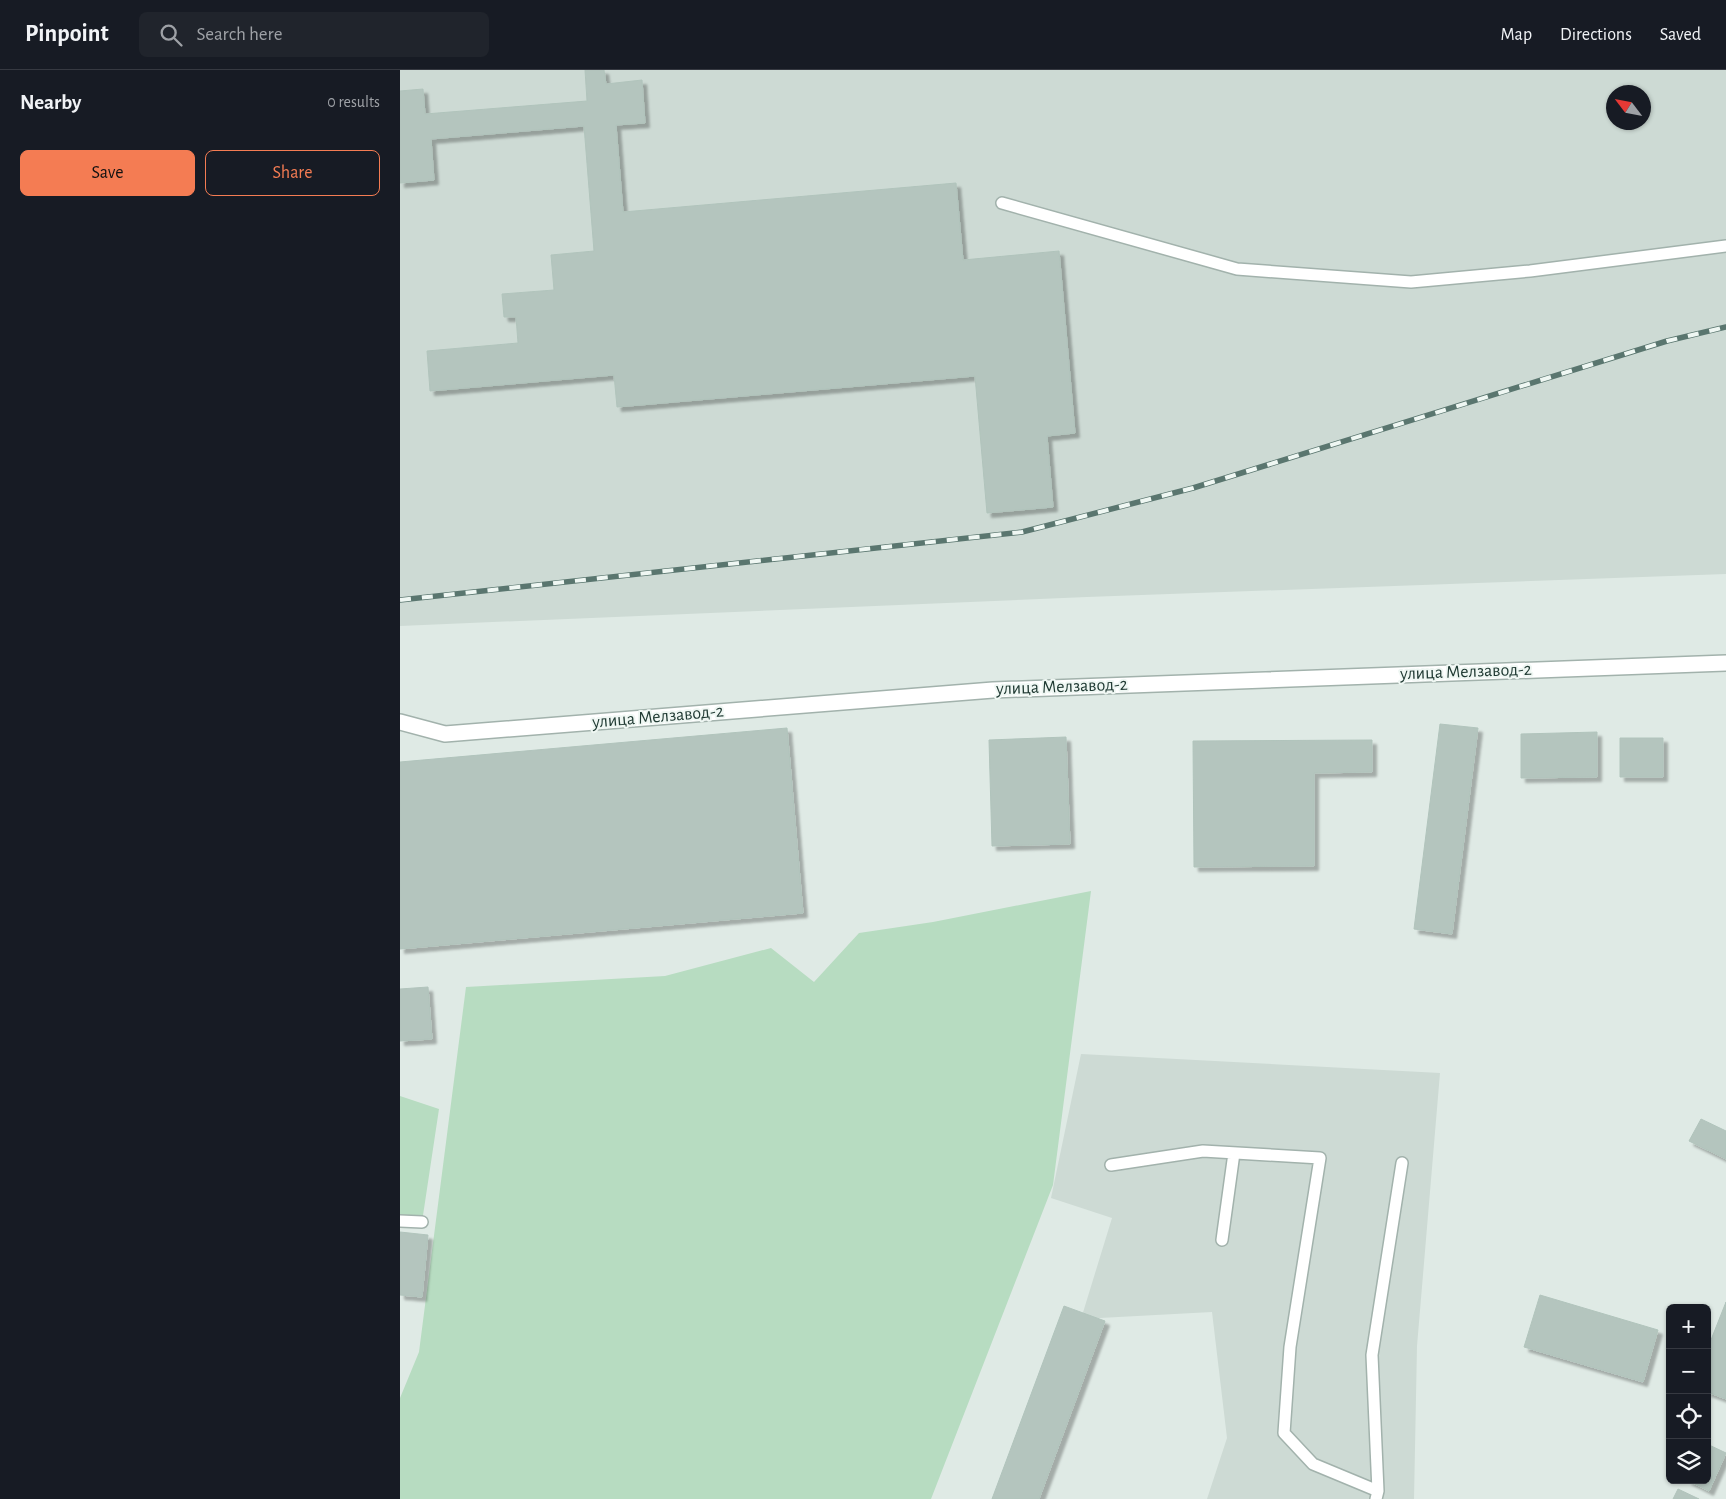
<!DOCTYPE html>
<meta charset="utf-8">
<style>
:root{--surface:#171b24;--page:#20242c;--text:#f1f3f6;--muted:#9ea1a6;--line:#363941;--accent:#f47c53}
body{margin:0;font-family:"Alegreya Sans",sans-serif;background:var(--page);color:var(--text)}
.controls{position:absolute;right:15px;bottom:15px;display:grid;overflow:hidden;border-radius:8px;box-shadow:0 1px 4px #0004}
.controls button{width:45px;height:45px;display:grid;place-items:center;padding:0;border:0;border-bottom:1px solid var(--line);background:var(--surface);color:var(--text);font:25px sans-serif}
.compass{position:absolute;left:1206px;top:15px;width:45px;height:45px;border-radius:50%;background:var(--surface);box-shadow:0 1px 4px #0004;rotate:302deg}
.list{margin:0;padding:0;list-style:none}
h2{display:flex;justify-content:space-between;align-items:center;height:65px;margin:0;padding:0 20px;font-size:21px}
h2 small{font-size:16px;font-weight:400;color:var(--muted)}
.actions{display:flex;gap:10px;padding:15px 20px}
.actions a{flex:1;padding:11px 0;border:1px solid var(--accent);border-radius:8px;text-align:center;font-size:18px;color:var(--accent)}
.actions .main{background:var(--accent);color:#111}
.icon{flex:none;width:28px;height:28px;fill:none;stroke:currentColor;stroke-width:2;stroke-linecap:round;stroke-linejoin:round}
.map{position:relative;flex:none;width:1326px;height:1429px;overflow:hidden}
header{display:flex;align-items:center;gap:30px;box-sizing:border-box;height:70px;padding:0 25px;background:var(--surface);border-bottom:1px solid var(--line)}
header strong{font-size:24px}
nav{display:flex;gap:28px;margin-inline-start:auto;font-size:18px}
.search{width:350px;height:45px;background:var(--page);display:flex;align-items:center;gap:12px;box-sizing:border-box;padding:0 18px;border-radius:8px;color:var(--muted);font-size:19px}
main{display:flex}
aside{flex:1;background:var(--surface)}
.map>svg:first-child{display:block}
.built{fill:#cddad4;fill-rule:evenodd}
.green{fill:#b7dcc1}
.building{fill:#b4c5be;stroke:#b1c4bc;filter:url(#shadow)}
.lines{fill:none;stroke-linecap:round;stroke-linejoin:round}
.lane-casing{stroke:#a2b2ac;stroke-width:14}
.street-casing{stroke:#a2b2ac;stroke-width:18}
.lane{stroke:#fff;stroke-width:11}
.street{stroke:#fff;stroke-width:15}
.rail-casing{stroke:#5a766f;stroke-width:5.5}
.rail{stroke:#eff7f3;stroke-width:4;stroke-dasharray:11;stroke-linecap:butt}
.labels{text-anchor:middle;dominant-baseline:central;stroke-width:4;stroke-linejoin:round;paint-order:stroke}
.street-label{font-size:18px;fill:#203a33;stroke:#eff7f3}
</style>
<header>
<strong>Pinpoint</strong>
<div class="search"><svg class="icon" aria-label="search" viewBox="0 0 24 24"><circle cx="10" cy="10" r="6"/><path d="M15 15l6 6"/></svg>Search here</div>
<nav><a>Map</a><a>Directions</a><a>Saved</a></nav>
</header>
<main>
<aside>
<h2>Nearby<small>0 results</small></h2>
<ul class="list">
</ul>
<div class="actions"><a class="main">Save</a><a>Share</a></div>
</aside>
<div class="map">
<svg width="1326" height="1429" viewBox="0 0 1326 1429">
<defs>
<filter id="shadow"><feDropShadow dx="4.5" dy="4.5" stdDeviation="1" flood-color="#0004"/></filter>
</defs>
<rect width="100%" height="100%" fill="#dfeae5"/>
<path class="built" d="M 0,0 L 1326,0 L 1326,504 L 687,527 L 0,556 ZM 1214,22 L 1244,22 L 1244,52 L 1214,52 Z
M 681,984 L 1040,1003 L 1017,1276 L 1014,1429 L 807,1429 L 827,1368 L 812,1242 L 681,1249 L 712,1148 L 651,1128 Z"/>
<path class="green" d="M 691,821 L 653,1115 L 531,1429 L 0,1429 L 0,1328 L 19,1282 L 66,917 L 265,906 L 371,878 L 414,912 L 459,863 L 533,852 Z
M 0,1026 L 39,1039 L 22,1152 L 0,1149 Z"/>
<path class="building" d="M 185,0 L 204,0 L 206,14 L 242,10 L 245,53 L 216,55 L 223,142 L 556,113 L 563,190 L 659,181 L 675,363 L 647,366 L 653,437 L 587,443 L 575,306 L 217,337 L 214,305 L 30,321 L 27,281 L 118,273 L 116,247 L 104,247 L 102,224 L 154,220 L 151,185 L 194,181 L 184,56 L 31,69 L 34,110 L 0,113 L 0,21 L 23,19 L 25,44 L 187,31 Z
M 1040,654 L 1078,658 L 1052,864 L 1014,859 Z
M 387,658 L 403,843 L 0,879 L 0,692 Z
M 1197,662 L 1197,707 L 1121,708 L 1121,664 Z
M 666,667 L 670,774 L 592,776 L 589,670 Z
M 1220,668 L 1263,668 L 1263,707 L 1220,707 Z
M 972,670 L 972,702 L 914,703 L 914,796 L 794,797 L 793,671 Z
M 28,917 L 32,969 L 0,971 L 0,919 Z
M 1301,1049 L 1326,1061 L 1326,1089 L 1289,1071 Z
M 0,1162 L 28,1165 L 22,1227 L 0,1225 Z
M 1140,1225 L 1258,1260 L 1243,1312 L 1124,1277 Z
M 1326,1232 L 1326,1329 L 1307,1322 L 1307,1280 Z
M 664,1236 L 705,1251 L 639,1429 L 592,1429 Z
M 1307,1374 L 1326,1383 L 1309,1421 L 1287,1410 L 1307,1410 Z
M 1278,1419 L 1299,1429 L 1273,1429 Z"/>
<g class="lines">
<defs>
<path id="lane" d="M 602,133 L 837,199 L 1011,212 L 1130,201 L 1326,176
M 711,1095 L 803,1081 L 920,1088 L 890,1277 L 884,1363 L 913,1394 L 978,1421
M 0,1151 L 22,1152
M 822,1170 L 834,1083
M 976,1429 L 978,1421 L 972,1285 L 1002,1093"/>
<path id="street" d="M 0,652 L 45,664 L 593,620 L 1326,593"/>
</defs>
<use href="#lane" class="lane-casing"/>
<use href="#street" class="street-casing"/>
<use href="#lane" class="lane"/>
<use href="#street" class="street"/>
<defs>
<path id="rail" d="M 0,530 L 622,462 L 793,418 L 1267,271 L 1326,257"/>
</defs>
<use href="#rail" class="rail-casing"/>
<use href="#rail" class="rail"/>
</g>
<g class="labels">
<g class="street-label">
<text transform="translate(1066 602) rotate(-2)">улица Мелзавод-2</text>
<text transform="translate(662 617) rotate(-2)">улица Мелзавод-2</text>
<text transform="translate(258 647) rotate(-5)">улица Мелзавод-2</text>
</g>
</g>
</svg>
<div class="controls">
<button>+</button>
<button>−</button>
<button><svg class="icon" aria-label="locate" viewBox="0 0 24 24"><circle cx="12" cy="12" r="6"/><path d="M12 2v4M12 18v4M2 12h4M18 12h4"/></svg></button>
<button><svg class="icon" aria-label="layers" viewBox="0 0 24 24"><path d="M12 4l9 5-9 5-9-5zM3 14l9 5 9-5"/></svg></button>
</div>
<svg class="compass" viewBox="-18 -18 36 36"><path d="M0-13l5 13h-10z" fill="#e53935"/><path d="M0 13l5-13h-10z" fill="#9ea1a6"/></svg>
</div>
</main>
